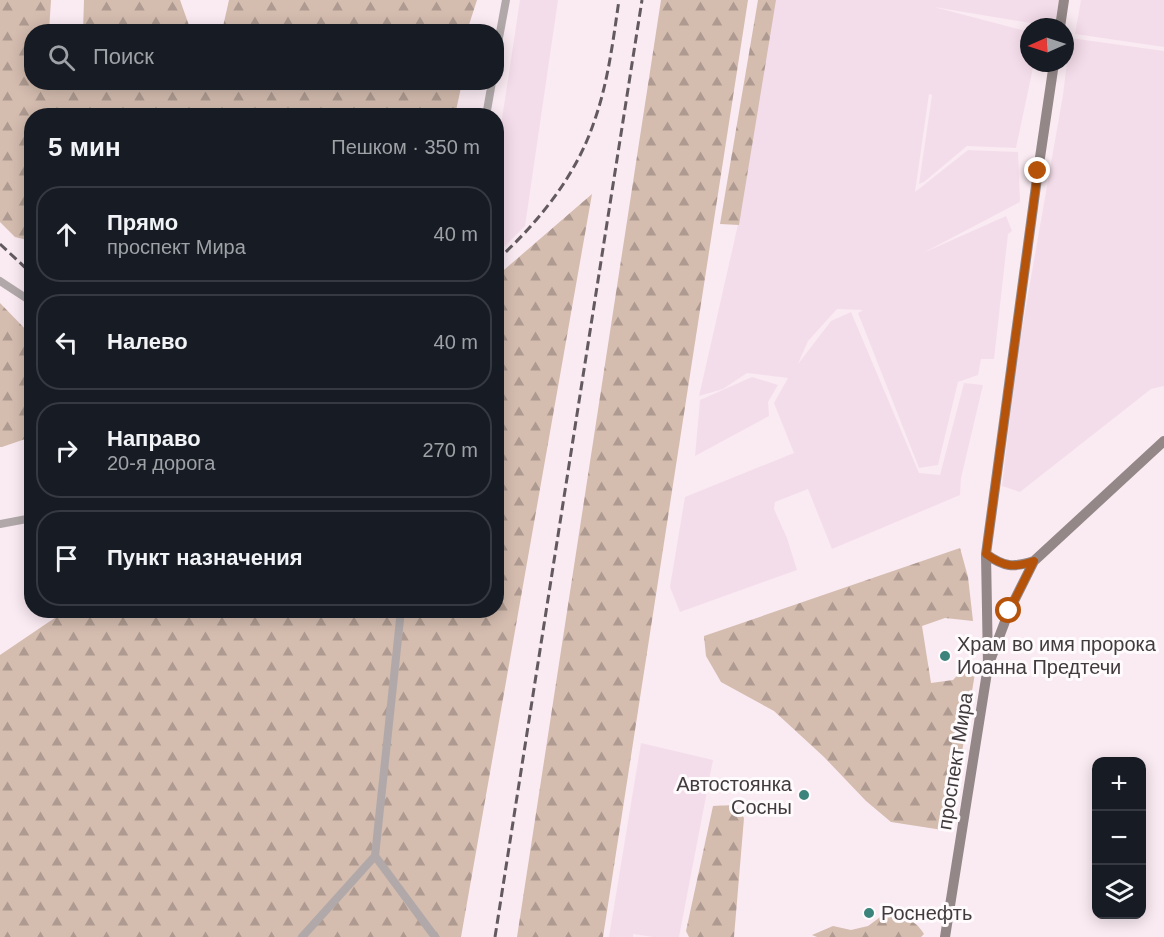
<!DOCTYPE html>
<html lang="ru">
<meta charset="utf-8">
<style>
:root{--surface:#171b24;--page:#242831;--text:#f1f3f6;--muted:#9ea1a6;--line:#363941}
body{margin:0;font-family:Arial,sans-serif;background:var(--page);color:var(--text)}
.controls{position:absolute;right:18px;bottom:18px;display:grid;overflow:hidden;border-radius:12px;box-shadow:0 3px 15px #0003}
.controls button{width:54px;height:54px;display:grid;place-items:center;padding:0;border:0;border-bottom:2px solid var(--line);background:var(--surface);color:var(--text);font:30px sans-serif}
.compass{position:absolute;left:1020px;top:18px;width:54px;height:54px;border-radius:50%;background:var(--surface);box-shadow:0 3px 15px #0003;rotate:267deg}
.stop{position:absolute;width:18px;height:18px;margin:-14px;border:4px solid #b45309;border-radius:50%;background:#fff}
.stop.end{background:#b45309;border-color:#fff;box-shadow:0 2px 6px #0008}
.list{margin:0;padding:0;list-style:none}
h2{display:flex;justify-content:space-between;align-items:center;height:78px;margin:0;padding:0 24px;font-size:26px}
h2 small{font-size:20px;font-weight:400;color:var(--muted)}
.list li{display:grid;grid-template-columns:39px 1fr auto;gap:18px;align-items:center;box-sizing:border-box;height:96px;margin:0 12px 12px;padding:0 12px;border:2px solid var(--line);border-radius:24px}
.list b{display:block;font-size:22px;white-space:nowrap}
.list p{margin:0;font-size:20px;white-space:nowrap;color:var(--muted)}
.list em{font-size:20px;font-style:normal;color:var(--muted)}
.icon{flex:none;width:33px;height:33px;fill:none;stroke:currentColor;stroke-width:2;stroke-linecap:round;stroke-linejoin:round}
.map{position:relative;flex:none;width:1164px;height:937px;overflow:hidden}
.search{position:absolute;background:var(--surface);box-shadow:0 3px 15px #0003;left:24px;top:24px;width:480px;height:66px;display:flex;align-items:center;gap:15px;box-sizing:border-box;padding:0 21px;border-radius:24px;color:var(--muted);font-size:22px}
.panel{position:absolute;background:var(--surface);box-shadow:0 3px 15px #0003;left:24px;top:108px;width:480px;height:510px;border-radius:24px}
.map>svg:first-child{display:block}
.built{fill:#f4ddea}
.forest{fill:url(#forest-firs)}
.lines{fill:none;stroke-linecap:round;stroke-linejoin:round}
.minor{stroke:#b1a9a9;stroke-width:8}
.secondary{stroke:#938787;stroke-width:10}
.rail{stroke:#625a5e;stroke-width:3;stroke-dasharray:9 4.5;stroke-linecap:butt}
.route{stroke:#b45309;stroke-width:8}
.poi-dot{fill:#3c837c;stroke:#fffbfd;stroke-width:2}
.labels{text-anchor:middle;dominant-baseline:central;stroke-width:6;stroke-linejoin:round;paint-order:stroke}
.poi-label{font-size:20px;fill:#413b3e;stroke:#fffbfd;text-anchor:start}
.street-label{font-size:20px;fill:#413b3e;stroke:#fffbfd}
</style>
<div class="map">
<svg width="1164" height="937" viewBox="0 0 1164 937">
<defs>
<pattern id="forest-firs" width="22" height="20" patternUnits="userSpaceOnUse" patternTransform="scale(1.5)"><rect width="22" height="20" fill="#d4bcaf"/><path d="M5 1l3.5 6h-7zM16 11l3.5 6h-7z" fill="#ae9a90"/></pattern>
</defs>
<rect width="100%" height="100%" fill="#faeaf2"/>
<path class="built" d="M 520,0 L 558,0 L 525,226 L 504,247 L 497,247 L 497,152 Z
M 774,0 L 1059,0 L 1055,27 L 934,7 L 1029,32 L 1029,63 L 1034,63 L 1016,148 L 967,146 L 924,182 L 919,184 L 932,95 L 929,94 L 915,192 L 968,150 L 1018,152 L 1020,202 L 923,253 L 1006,216 L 1012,231 L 1008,234 L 994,359 L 981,359 L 978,375 L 958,382 L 938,465 L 919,468 L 858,313 L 863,310 L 837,309 L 808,341 L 798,364 L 831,321 L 851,312 L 919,473 L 940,475 L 964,383 L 983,385 L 961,478 L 960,495 L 832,549 L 808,489 L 775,502 L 774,509 L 787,538 L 797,570 L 680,612 L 670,587 L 685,497 L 794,453 L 774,403 L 788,378 L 747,373 L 723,389 L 699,396 L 742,207 Z
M 1081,0 L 1164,0 L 1164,47 L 1075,34 Z
M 1070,38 L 1164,51 L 1164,386 L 1151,389 L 1020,492 L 1002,486 L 1016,363 L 1063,95 Z
M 752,377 L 778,385 L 768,402 L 769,416 L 695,456 L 700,400 Z
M 641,743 L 713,760 L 679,937 L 653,937 L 633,934 L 633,937 L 609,937 Z"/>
<path class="forest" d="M 0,0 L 51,0 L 49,31 L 32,32 L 32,82 L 54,83 L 55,87 L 74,90 L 77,82 L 462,83 L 455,115 L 32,116 L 31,241 L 15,237 L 0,222 Z
M 84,0 L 180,0 L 191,31 L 83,31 Z
M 229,0 L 477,0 L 467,31 L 222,31 Z
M 661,0 L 748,0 L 603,937 L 517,937 Z
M 758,0 L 776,0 L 739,225 L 720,224 Z
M 592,194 L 461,937 L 0,937 L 0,655 L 65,611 L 496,610 L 497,276 Z
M 0,303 L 32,336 L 31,437 L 2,447 L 0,447 Z
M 960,548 L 968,577 L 973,621 L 945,618 L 922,626 L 931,683 L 953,680 L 967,665 L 976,667 L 949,831 L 891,822 L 866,801 L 824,757 L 774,711 L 721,682 L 706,656 L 704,636 Z
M 735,805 L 744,818 L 734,937 L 689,937 L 686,931 L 713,806 Z
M 883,915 C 901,917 914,917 924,934 L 921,937 L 817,937 L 812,935 L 833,926 L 851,930 L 868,926 Z"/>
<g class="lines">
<path class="minor" d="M 496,54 L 506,0
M 486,116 L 492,82
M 0,281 L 32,302
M 0,524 L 32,518
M 401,610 L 375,856 L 435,937
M 302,937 L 375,856"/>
<path class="secondary" d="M 1060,27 L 1064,0
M 986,554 C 1004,567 1013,568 1034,561
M 988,666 L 986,554 L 1038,171 L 1054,63
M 945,937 L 988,666 L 1009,611 L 1034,561 L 1164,441"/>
<path class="rail" d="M 0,244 L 32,274
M 496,261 C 538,223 576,176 594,122 C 608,83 613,41 619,0
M 495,937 L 642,0"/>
</g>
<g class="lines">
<path class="route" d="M 1009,611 L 1034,561 C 1014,568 1004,567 986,554 L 1038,171"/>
</g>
<g class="poi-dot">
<circle cx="945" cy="656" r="6"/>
<circle cx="804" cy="795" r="6"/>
<circle cx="869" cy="913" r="6"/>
</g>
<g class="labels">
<g class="poi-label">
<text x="957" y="644">Храм во имя пророка<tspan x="957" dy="23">Иоанна Предтечи</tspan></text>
<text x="792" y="784" text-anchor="end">Автостоянка<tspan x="792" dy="23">Сосны</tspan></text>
<text x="881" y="913">Роснефть</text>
</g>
<g class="street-label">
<text transform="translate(955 761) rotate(-81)">проспект Мира</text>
</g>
</g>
</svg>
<div class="controls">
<button>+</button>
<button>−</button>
<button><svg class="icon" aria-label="layers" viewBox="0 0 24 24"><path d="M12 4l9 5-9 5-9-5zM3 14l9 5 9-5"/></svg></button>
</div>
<svg class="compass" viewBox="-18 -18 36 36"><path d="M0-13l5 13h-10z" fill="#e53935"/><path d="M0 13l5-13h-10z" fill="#9ea1a6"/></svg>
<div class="stop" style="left:1009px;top:611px"></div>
<div class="stop end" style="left:1038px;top:171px"></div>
<div class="search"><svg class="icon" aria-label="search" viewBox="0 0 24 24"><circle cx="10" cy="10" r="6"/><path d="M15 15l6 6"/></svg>Поиск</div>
<section class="panel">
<h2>5 мин<small>Пешком · 350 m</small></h2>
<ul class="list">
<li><svg class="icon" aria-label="ahead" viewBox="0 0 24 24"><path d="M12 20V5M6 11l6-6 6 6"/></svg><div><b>Прямо</b><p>проспект Мира</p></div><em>40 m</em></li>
<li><svg class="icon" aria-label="left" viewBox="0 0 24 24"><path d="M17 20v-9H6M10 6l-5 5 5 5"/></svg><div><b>Налево</b></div><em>40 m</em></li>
<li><svg class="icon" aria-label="right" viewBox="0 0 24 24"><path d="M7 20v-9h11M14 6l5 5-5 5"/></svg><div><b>Направо</b><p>20-я дорога</p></div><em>270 m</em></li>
<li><svg class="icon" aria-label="arrive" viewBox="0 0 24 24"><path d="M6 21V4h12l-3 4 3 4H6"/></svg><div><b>Пункт назначения</b></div></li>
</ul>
</section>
</div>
